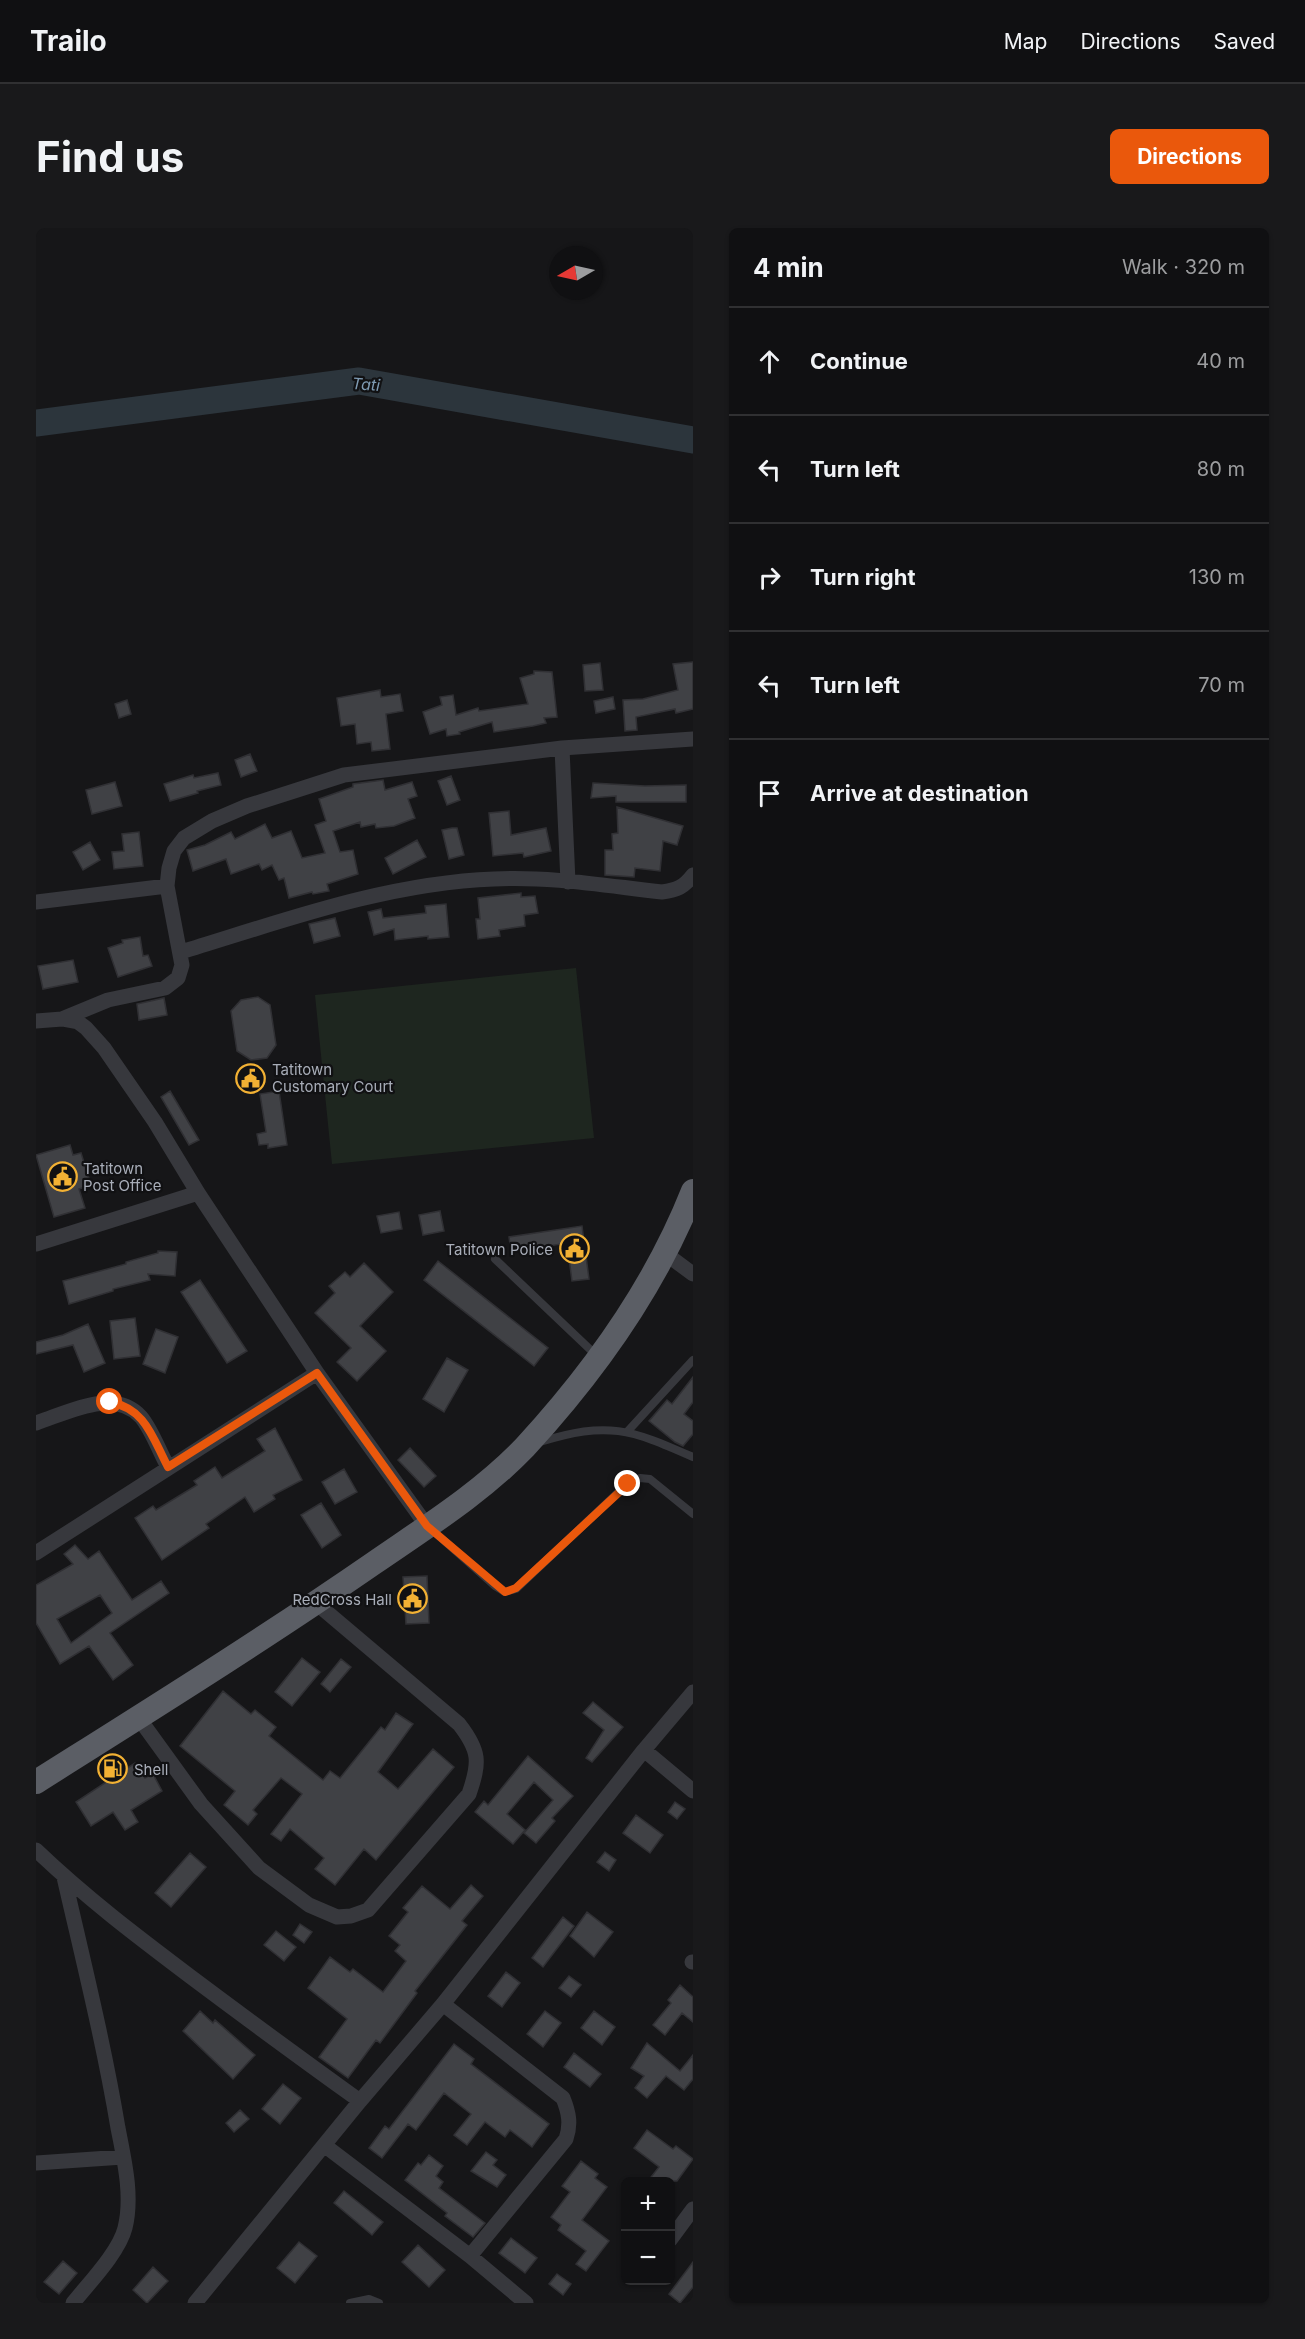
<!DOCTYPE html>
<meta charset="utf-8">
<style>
:root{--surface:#101012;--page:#19191b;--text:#f1f3f6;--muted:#9c9d9f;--line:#303032;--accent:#ea580c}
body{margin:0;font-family:Inter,sans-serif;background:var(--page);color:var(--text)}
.controls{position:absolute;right:18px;bottom:18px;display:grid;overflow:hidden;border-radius:9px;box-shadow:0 2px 4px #0004}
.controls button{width:54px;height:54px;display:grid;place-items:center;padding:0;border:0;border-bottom:2px solid var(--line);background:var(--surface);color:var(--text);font:30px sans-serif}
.compass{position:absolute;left:513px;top:18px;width:54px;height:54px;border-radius:50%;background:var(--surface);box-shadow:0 2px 4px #0004;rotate:261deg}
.stop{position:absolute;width:18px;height:18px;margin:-14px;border:4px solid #ea580c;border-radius:50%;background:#fff}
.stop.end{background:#ea580c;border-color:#fff;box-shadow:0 2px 6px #0008}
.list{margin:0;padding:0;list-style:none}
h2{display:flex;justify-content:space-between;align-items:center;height:78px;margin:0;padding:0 24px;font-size:26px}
h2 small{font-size:20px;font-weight:400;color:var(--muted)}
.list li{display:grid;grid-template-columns:39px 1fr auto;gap:18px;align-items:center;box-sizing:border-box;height:108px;padding:0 24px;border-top:2px solid var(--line)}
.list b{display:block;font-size:22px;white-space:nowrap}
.list em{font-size:20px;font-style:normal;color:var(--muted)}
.icon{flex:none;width:33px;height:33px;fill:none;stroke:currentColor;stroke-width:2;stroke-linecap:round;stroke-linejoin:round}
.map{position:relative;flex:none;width:657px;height:2075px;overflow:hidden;border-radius:9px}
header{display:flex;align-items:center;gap:36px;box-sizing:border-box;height:84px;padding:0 30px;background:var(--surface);border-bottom:2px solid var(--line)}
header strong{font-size:28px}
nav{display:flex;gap:33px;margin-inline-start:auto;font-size:21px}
.intro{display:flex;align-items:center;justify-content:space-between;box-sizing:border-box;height:144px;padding:0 36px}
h1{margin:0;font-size:42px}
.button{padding:15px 27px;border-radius:9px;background:var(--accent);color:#fff;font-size:21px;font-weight:700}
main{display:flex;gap:36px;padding:0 36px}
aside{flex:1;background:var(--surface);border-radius:9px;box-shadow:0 2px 4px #0004}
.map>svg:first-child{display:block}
.green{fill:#1e261f}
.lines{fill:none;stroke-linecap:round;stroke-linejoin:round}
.river{stroke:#2c353c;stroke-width:27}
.building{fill:#404145;stroke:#303034;stroke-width:1.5;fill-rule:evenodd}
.service{stroke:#37383d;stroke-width:8}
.minor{stroke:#37383d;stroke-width:15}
.trunk{stroke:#5b5e65;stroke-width:24}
.route{stroke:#ea580c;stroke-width:8}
.labels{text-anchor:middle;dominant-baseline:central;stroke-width:4.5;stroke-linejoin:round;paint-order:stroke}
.poi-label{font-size:15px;fill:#a8adb8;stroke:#111113;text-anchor:start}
.water-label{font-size:16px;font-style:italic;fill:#7f9bb3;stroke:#111113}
</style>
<header>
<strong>Trailo</strong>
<nav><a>Map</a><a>Directions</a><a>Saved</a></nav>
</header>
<div class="intro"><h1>Find us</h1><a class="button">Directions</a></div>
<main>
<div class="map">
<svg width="657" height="2075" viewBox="0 0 657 2075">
<rect width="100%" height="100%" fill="#161618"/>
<path class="green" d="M 540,740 L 558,910 L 296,936 L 279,767 Z"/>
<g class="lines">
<path class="river" d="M 0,195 L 323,153 L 657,212"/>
</g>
<path class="building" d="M 657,434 L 657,481 L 640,485 L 639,481 L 600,489 L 601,502 L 589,503 L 587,472 L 607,471 L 642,462 L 637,436 Z
M 564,435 L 567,462 L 549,463 L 547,437 Z
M 498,443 L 516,444 L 521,489 L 508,490 L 510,495 L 497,498 L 458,504 L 456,494 L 423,504 L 424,506 L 411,508 L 410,501 L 394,506 L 387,484 L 406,477 L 404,469 L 417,467 L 420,487 L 442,480 L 443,483 L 492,476 L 484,450 L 498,446 Z
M 344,462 L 345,469 L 364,466 L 367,483 L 350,486 L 354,521 L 336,523 L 335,514 L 321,516 L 319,496 L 305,498 L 301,470 Z
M 577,469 L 579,481 L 560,485 L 558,473 Z
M 91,472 L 95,486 L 83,490 L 79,476 Z
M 214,526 L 221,543 L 205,549 L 199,532 Z
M 182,545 L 185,557 L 161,563 L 162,565 L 134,573 L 128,556 L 157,547 L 158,550 Z
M 415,548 L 424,572 L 411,577 L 402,553 Z
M 347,552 L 349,562 L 376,554 L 381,568 L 372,571 L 379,590 L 358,598 L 340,600 L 339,596 L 325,599 L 324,594 L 297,603 L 304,624 L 317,622 L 322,646 L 291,656 L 293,663 L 277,666 L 276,664 L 253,670 L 248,650 L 243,652 L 236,637 L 226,642 L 223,636 L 195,646 L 190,631 L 157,643 L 151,622 L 169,617 L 195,604 L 199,611 L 229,596 L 236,610 L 255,603 L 266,630 L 289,625 L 279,597 L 290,593 L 283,571 L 317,559 L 317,556 Z
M 79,554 L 86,578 L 56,586 L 50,562 Z
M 557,555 L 609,558 L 650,557 L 650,574 L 580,574 L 580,568 L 555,570 Z
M 581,579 L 647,598 L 641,617 L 627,613 L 624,643 L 599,640 L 598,649 L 569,647 L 569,622 L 577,622 L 576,606 L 582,605 Z
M 473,583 L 475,607 L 510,600 L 515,623 L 488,629 L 487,625 L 457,628 L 453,585 Z
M 416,600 L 421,600 L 428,627 L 413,631 L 406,602 Z
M 103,604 L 107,638 L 78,641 L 76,624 L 88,623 L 86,606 Z
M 381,612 L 390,629 L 357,646 L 349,630 Z
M 54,614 L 64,632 L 47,642 L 37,624 Z
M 485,665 L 485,669 L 499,668 L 502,685 L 488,687 L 489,698 L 463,702 L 464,708 L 442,711 L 440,691 L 444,691 L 442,670 Z
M 410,676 L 413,709 L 392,711 L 392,708 L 359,712 L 358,701 L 338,707 L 332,684 L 345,681 L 347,690 L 390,685 L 389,678 Z
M 299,690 L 304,708 L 278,715 L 273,696 Z
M 104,709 L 107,728 L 112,727 L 116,738 L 82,749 L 72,720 L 87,715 L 86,712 Z
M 37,732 L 42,754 L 7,761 L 2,738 Z
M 222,769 L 234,777 L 240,817 L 231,830 L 215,832 L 201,823 L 195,783 L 205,772 Z
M 128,770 L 131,787 L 103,792 L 101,776 Z
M 134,863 L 163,912 L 153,917 L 125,869 Z
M 243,863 L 251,917 L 232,920 L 232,916 L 223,917 L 221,906 L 230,904 L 224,866 Z
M 34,917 L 37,927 L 45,925 L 55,957 L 43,961 L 49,980 L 18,989 L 0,927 Z
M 404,983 L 408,1003 L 387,1007 L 383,987 Z
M 363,984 L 366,1001 L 345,1005 L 341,988 Z
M 546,998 L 553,1051 L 536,1053 L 531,1015 L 475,1024 L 473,1009 Z
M 122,1023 L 141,1024 L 139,1048 L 112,1046 L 114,1052 L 77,1061 L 77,1063 L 33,1076 L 27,1053 L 90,1036 L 90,1034 L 122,1025 Z
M 402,1033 L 512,1120 L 498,1138 L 388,1052 Z
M 328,1035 L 357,1064 L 324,1098 L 350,1123 L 321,1153 L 301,1134 L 315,1120 L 279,1085 L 299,1065 L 293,1058 L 309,1044 L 314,1049 Z
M 164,1052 L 211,1123 L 191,1135 L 145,1064 Z
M 99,1090 L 104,1128 L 78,1131 L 74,1093 Z
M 52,1096 L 69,1135 L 48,1144 L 37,1117 L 0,1126 L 0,1114 L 27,1107 Z
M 120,1101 L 142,1109 L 129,1145 L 107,1136 Z
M 411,1130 L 432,1142 L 408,1184 L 387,1171 Z
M 657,1149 L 657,1174 L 648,1186 L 657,1193 L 657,1206 L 647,1218 L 639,1214 L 613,1193 L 631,1172 L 636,1176 Z
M 239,1200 L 266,1252 L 237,1267 L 239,1271 L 218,1284 L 209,1269 L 170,1296 L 173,1300 L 126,1332 L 99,1290 L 117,1278 L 120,1282 L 161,1257 L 158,1253 L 179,1239 L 186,1250 L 229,1223 L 221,1211 Z
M 374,1220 L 400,1248 L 388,1259 L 362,1232 Z
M 308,1241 L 321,1264 L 299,1276 L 286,1254 Z
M 285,1275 L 305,1307 L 286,1320 L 265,1287 Z
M 39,1317 L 52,1331 L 63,1323 L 96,1372 L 125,1353 L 133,1365 L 74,1405 L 97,1437 L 77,1452 L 53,1418 L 24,1436 L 0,1395 L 0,1357 L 37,1336 L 28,1326 ZM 64,1367 L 76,1385 L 35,1415 L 21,1391 Z
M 391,1348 L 393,1395 L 370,1396 L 367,1349 Z
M 266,1430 L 284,1444 L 256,1478 L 239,1464 Z
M 305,1431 L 315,1439 L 294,1464 L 285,1456 Z
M 187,1463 L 215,1486 L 219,1482 L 240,1499 L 233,1508 L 287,1552 L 294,1543 L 304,1550 L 345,1499 L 349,1502 L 360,1485 L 377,1496 L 342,1544 L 362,1561 L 397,1521 L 418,1539 L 340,1632 L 328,1621 L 299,1657 L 279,1641 L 288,1630 L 254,1601 L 245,1613 L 235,1606 L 266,1566 L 245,1550 L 217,1582 L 221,1586 L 212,1597 L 188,1577 L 199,1563 L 144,1518 Z
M 557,1474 L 587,1499 L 556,1534 L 550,1530 L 568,1502 L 547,1485 Z
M 492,1528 L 537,1568 L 516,1590 L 519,1593 L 500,1615 L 488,1605 L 517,1572 L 498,1554 L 471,1586 L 489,1602 L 477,1616 L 439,1584 L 448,1573 L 452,1577 Z
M 99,1535 L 109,1550 L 117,1546 L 126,1563 L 95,1582 L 102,1594 L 89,1602 L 77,1584 L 55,1598 L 40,1574 Z
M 639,1574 L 649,1581 L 641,1591 L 632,1584 Z
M 600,1587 L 627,1607 L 614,1625 L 587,1605 Z
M 569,1624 L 580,1632 L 573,1643 L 561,1634 Z
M 154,1625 L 170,1639 L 135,1679 L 119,1665 Z
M 435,1657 L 447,1668 L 426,1693 L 431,1697 L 379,1763 L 381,1765 L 344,1815 L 340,1812 L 312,1850 L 283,1829 L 311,1791 L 272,1760 L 294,1729 L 314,1744 L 317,1741 L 347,1764 L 370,1733 L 359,1723 L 364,1717 L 353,1708 L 372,1684 L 367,1680 L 386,1658 L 414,1681 Z
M 551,1684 L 577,1704 L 558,1729 L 534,1708 Z
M 527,1689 L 538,1698 L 507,1739 L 496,1730 Z
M 264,1696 L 276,1704 L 268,1715 L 257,1707 Z
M 240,1703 L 260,1719 L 248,1733 L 228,1717 Z
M 470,1744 L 484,1755 L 466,1779 L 452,1768 Z
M 533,1748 L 545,1757 L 535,1769 L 523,1760 Z
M 644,1757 L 657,1769 L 657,1794 L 646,1785 L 629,1807 L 617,1797 L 635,1775 L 632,1772 Z
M 164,1783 L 177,1795 L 179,1792 L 219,1827 L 197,1851 L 147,1803 Z
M 509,1783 L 525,1795 L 507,1819 L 491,1806 Z
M 558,1783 L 579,1799 L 566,1817 L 545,1800 Z
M 611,1815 L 644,1843 L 657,1827 L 657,1851 L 648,1862 L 630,1848 L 611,1870 L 599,1860 L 608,1848 L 595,1840 Z
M 418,1816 L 438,1831 L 435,1836 L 513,1896 L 496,1919 L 474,1902 L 469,1909 L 449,1894 L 431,1917 L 418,1907 L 435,1886 L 408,1865 L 380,1902 L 372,1896 L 346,1930 L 333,1920 L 349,1898 L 353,1901 Z
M 538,1825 L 565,1846 L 554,1859 L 528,1839 Z
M 247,1856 L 265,1870 L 244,1896 L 226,1881 Z
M 204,1882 L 213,1891 L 198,1904 L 190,1895 Z
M 611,1902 L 637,1921 L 640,1918 L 657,1931 L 641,1953 L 612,1953 L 623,1939 L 598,1920 Z
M 450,1924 L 461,1932 L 457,1937 L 470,1947 L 461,1959 L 435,1943 Z
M 393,1927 L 407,1938 L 400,1948 L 407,1954 L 403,1960 L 449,1995 L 437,2009 L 409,1988 L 411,1985 L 369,1952 L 382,1935 L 385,1937 Z
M 545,1933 L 562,1946 L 559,1950 L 571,1959 L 546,1992 L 573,2013 L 550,2043 L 540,2036 L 550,2023 L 522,2002 L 525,1997 L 515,1989 L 534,1964 L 526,1958 Z
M 308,1963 L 347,1994 L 336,2007 L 298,1975 Z
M 475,2010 L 501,2030 L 489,2045 L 463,2025 Z
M 263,2014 L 281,2028 L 259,2055 L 241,2040 Z
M 382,2017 L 409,2042 L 393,2059 L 366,2034 Z
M 27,2033 L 41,2045 L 23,2066 L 8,2054 Z
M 657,2034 L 657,2059 L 644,2075 L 633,2066 Z
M 117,2039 L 132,2053 L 111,2075 L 97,2062 Z
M 521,2046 L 535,2056 L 527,2067 L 513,2056 Z"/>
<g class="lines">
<path class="service" d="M 459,1031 L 561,1128
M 591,1204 L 657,1132
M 504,1214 C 572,1193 594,1201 657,1229
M 395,1301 L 459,1358 L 469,1364 L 480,1361 L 592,1255 L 604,1250 L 614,1251 L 657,1286
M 314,2075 L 333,2071 L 343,2075"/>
<path class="minor" d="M 526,520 L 532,654
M 0,674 L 131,658
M 145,724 C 247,693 350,655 458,651 C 514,648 571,658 626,664 C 641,662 648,659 657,647
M 26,791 L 72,772 L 129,760 L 142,750 L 146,737 L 131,658 L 133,640 L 138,623 L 148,610 L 176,593 L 211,578 L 308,547 L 526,520 L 657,511
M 0,793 L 26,791 L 42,794 L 50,800 L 68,820 L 119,894 L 162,965 L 281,1145 L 391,1298
M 0,1016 L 162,965
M 630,1026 L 657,1046
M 0,1195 C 31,1185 78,1159 105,1189 C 116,1202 123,1223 132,1239
M 0,1325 L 281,1145
M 102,1489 L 165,1576 L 223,1640 L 273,1677 L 301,1689 L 315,1688 L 332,1682 L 433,1566 C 444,1534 444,1523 423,1496 L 280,1375
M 608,1522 L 657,1563
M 0,1622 C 49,1669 102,1709 155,1749 C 211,1791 267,1832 324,1873
M 28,1649 C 47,1732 68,1816 82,1900 C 88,1931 97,1968 89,2000 C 83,2024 53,2055 37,2075
M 656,1734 L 657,1734
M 407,1776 L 527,1870 C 533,1885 535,1896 530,1911 L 434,2028
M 288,1917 L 434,2028 L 490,2075
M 0,1935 L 87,1929
M 634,2012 L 657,1981
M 159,2075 L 324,1873 L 407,1776 L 608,1522 L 657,1464"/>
<path class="trunk" d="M 0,1554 C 114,1482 228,1411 338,1335 C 390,1299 445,1265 489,1219 C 559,1143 619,1059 657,963"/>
</g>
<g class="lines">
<path class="route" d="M 74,1174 C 110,1181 116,1209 132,1239 L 281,1145 L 391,1298 L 469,1364 L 480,1360 L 592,1256"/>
</g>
<defs>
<symbol id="civic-ring" viewBox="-11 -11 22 22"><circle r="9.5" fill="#111113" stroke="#f2b134" stroke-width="1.5"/><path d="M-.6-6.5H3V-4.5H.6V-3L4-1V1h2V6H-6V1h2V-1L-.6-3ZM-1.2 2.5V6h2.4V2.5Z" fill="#f2b134"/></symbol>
<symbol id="fuel-ring" viewBox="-11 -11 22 22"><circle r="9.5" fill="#111113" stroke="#f2b134" stroke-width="1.5"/><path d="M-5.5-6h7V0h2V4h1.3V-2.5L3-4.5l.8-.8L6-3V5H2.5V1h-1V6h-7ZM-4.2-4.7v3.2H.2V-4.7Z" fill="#f2b134"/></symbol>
</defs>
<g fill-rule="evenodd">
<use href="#civic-ring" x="198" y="834" width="33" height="33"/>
<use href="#civic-ring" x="10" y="932" width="33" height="33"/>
<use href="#civic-ring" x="522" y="1004" width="33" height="33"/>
<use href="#civic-ring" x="360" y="1354" width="33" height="33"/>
<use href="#fuel-ring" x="60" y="1524" width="33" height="33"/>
</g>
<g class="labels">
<g class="poi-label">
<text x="236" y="841">Tatitown<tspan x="236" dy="17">Customary Court</tspan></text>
<text x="47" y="940">Tatitown<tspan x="47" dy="17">Post Office</tspan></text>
<text x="517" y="1021" text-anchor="end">Tatitown Police</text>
<text x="356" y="1371" text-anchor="end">RedCross Hall</text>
<text x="98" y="1541">Shell</text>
</g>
<g class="water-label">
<text transform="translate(330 156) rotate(4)">Tati</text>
</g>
</g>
</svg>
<div class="controls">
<button>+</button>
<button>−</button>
</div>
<svg class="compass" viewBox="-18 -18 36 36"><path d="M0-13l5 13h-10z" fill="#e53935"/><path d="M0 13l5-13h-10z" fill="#9c9d9f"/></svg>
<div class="stop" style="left:74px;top:1174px"></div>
<div class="stop end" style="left:592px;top:1256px"></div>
</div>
<aside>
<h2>4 min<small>Walk · 320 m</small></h2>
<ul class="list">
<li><svg class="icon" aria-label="ahead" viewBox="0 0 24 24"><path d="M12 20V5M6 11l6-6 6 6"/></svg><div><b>Continue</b></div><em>40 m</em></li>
<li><svg class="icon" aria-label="left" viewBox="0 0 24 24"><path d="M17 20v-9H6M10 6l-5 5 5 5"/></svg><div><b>Turn left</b></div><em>80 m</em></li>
<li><svg class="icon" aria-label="right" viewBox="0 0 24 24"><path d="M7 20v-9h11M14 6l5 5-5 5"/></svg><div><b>Turn right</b></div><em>130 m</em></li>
<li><svg class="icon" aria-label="left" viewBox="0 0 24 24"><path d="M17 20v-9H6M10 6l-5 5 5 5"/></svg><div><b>Turn left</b></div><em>70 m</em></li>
<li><svg class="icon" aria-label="arrive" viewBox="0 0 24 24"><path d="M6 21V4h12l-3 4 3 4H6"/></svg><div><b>Arrive at destination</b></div></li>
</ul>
</aside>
</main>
